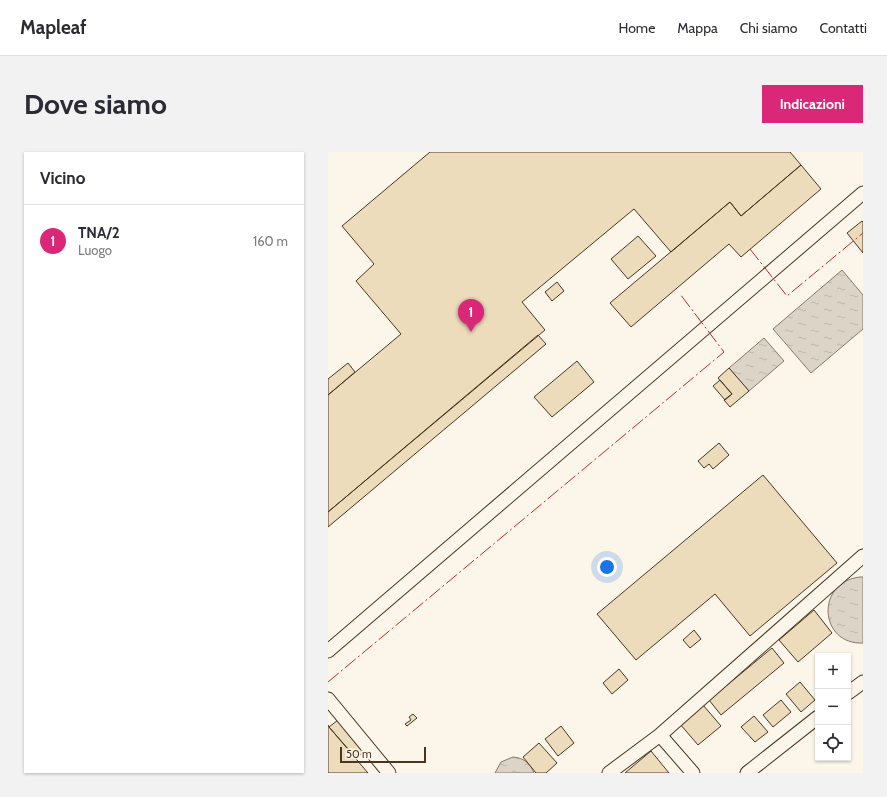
<!DOCTYPE html>
<html lang="it">
<meta charset="utf-8">
<style>
:root{--surface:#fff;--page:#f2f2f3;--text:#2b2b33;--muted:#7c7c81;--line:#e1e1e2;--accent:#db2777}
body{margin:0;font-family:Cabin,sans-serif;background:var(--page);color:var(--text)}
.controls{position:absolute;right:12px;bottom:12px;display:grid;overflow:hidden;border-radius:0px;box-shadow:0 1px 3px #0004}
.controls button{width:36px;height:36px;display:grid;place-items:center;padding:0;border:0;border-bottom:1px solid var(--line);background:var(--surface);color:var(--text);font:20px sans-serif}
.scale{position:absolute;left:12px;bottom:10px;width:86px;box-sizing:border-box;padding-left:4px;border:2px solid #4a3520;border-top:0;font-size:11px;line-height:14px;white-space:nowrap;color:#4a3520;-webkit-text-stroke:3px #fbf6e9;paint-order:stroke}
.you{position:absolute;left:279px;top:415px;width:14px;height:14px;margin:-10px;border:3px solid #fff;border-radius:50%;background:#1a73e8;box-shadow:0 0 0 6px #1a73e833}
.badge{display:grid;place-items:center;width:26px;height:26px;border-radius:50%;background:var(--accent);color:#fff;font-size:13px;font-weight:700}
.pin{position:absolute;translate:-50% -33px;filter:drop-shadow(0 1px 2px #0008)}
.pin::after{content:'';position:absolute;top:21px;width:14px;height:12px;background:inherit;clip-path:polygon(0 0,100% 0,50% 100%)}
.list{margin:0;padding:0;list-style:none}
h2{display:flex;justify-content:space-between;align-items:center;height:52px;margin:0;padding:0 16px;font-size:17px}
h2 small{font-size:13px;font-weight:400;color:var(--muted)}
.list li{display:grid;grid-template-columns:26px 1fr auto;gap:12px;align-items:center;box-sizing:border-box;height:72px;padding:0 16px;border-top:1px solid var(--line)}
.list b{display:block;font-size:15px;white-space:nowrap}
.list p{margin:0;font-size:13px;white-space:nowrap;color:var(--muted)}
.list em{font-size:13px;font-style:normal;color:var(--muted)}
.icon{flex:none;width:22px;height:22px;fill:none;stroke:currentColor;stroke-width:2;stroke-linecap:round;stroke-linejoin:round}
.map{position:relative;flex:none;width:535px;height:621px;overflow:hidden;border-radius:0px}
header{display:flex;align-items:center;gap:24px;box-sizing:border-box;height:56px;padding:0 20px;background:var(--surface);border-bottom:1px solid var(--line)}
header strong{font-size:19px}
nav{display:flex;gap:22px;margin-inline-start:auto;font-size:14px}
.intro{display:flex;align-items:center;justify-content:space-between;box-sizing:border-box;height:96px;padding:0 24px}
h1{margin:0;font-size:28px}
.button{padding:10px 18px;border-radius:0px;background:var(--accent);color:#fff;font-size:14px;font-weight:700}
main{display:flex;gap:24px;padding:0 24px}
aside{flex:1;background:var(--surface);border-radius:0px;box-shadow:0 1px 3px #0004}
.map>svg:first-child{display:block}
.water{fill:url(#water-ripples);stroke:#887966}
.building{fill:#ecdcbc;stroke:#4a3520}
.lines{fill:none;stroke-linecap:round;stroke-linejoin:round}
.minor-casing{stroke:#4a3520;stroke-width:15}
.minor{stroke:#fbf6e9;stroke-width:13}
.power{stroke:#c62828;stroke-width:1;stroke-dasharray:14 3 2 3;stroke-linecap:butt}
</style>
<header>
<strong>Mapleaf</strong>
<nav><a>Home</a><a>Mappa</a><a>Chi siamo</a><a>Contatti</a></nav>
</header>
<div class="intro"><h1>Dove siamo</h1><a class="button">Indicazioni</a></div>
<main>
<aside>
<h2>Vicino<small></small></h2>
<ul class="list">
<li><span class="badge">1</span><div><b>TNA/2</b><p>Luogo</p></div><em>160 m</em></li>
</ul>
</aside>
<div class="map">
<svg width="535" height="621" viewBox="0 0 535 621">
<defs>
<pattern id="water-ripples" width="26" height="14" patternUnits="userSpaceOnUse"><rect width="26" height="14" fill="#dcd4c6"/><path d="M2 4q2-2 4 0t4 0M15 11q2-2 4 0t4 0" fill="none" stroke="#beb7aa"/></pattern>
</defs>
<rect width="100%" height="100%" fill="#fbf6e9"/>
<path class="water" d="M 514,118 L 535,143 L 535,177 L 483,221 L 445,177 Z
M 436,186 L 456,209 L 421,239 L 401,216 Z
M 532,425 L 535,425 L 535,491 C 491,493 487,430 532,425 Z
M 185,605 C 196,606 202,611 206,621 L 167,621 L 173,610 Z"/>
<path class="building" d="M 102,0 L 462,0 L 473,13 L 413,64 L 402,50 L 343,100 L 306,57 L 194,150 L 217,178 L 0,360 L 0,243 L 73,182 L 28,129 L 46,112 L 14,74 Z
M 473,13 L 493,37 L 413,105 L 401,92 L 303,175 L 282,151 L 402,50 L 413,64 Z
M 534,69 L 535,70 L 535,101 L 519,81 Z
M 310,84 L 328,104 L 300,127 L 283,107 Z
M 229,130 L 236,139 L 224,149 L 217,140 Z
M 210,183 L 218,192 L 0,375 L 0,360 Z
M 249,209 L 266,230 L 224,265 L 206,245 Z
M 20,211 L 27,220 L 0,243 L 0,227 Z
M 401,216 L 421,239 L 402,255 L 396,248 L 404,242 L 390,226 Z
M 392,228 L 404,242 L 397,248 L 385,234 Z
M 391,291 L 401,303 L 385,317 L 381,312 L 376,316 L 370,309 Z
M 435,323 L 509,411 L 422,484 L 387,442 L 308,508 L 269,462 Z
M 486,458 L 504,481 L 470,510 L 451,488 Z
M 366,478 L 373,487 L 362,496 L 355,488 Z
M 444,496 L 456,511 L 393,563 L 381,548 Z
M 291,517 L 300,528 L 284,542 L 275,531 Z
M 472,530 L 487,548 L 473,560 L 458,542 Z
M 453,548 L 463,560 L 445,575 L 435,563 Z
M 375,553 L 393,574 L 370,593 L 352,572 Z
M 85,562 L 89,566 L 79,574 L 77,572 L 83,568 L 81,565 Z
M 426,564 L 440,580 L 427,590 L 413,575 Z
M 10,568 L 36,600 L 28,606 L 1,575 Z
M 0,573 L 1,575 L 40,621 L 0,621 Z
M 233,574 L 246,591 L 230,604 L 217,587 Z
M 211,591 L 229,611 L 218,621 L 208,621 L 195,605 Z
M 323,599 L 341,621 L 297,621 Z"/>
<g class="lines">
<defs>
<path id="minor" d="M 0,499 L 535,41
M 520,541 L 535,530
M 0,547 L 61,621
M 332,583 L 535,404
M 281,621 L 332,583 L 365,621
M 419,621 L 490,565"/>
</defs>
<use href="#minor" class="minor-casing"/>
<use href="#minor" class="minor"/>
<path class="power" d="M 422,97 L 459,144 L 535,81
M 0,530 L 396,200 L 352,142"/>
</g>
</svg>
<div class="controls">
<button>+</button>
<button>−</button>
<button><svg class="icon" aria-label="locate" viewBox="0 0 24 24"><circle cx="12" cy="12" r="6"/><path d="M12 2v4M12 18v4M2 12h4M18 12h4"/></svg></button>
</div>
<div class="scale">50 m</div>
<div class="you"></div>
<div class="pin badge" style="left:143px;top:180px">1</div>
</div>
</main>
